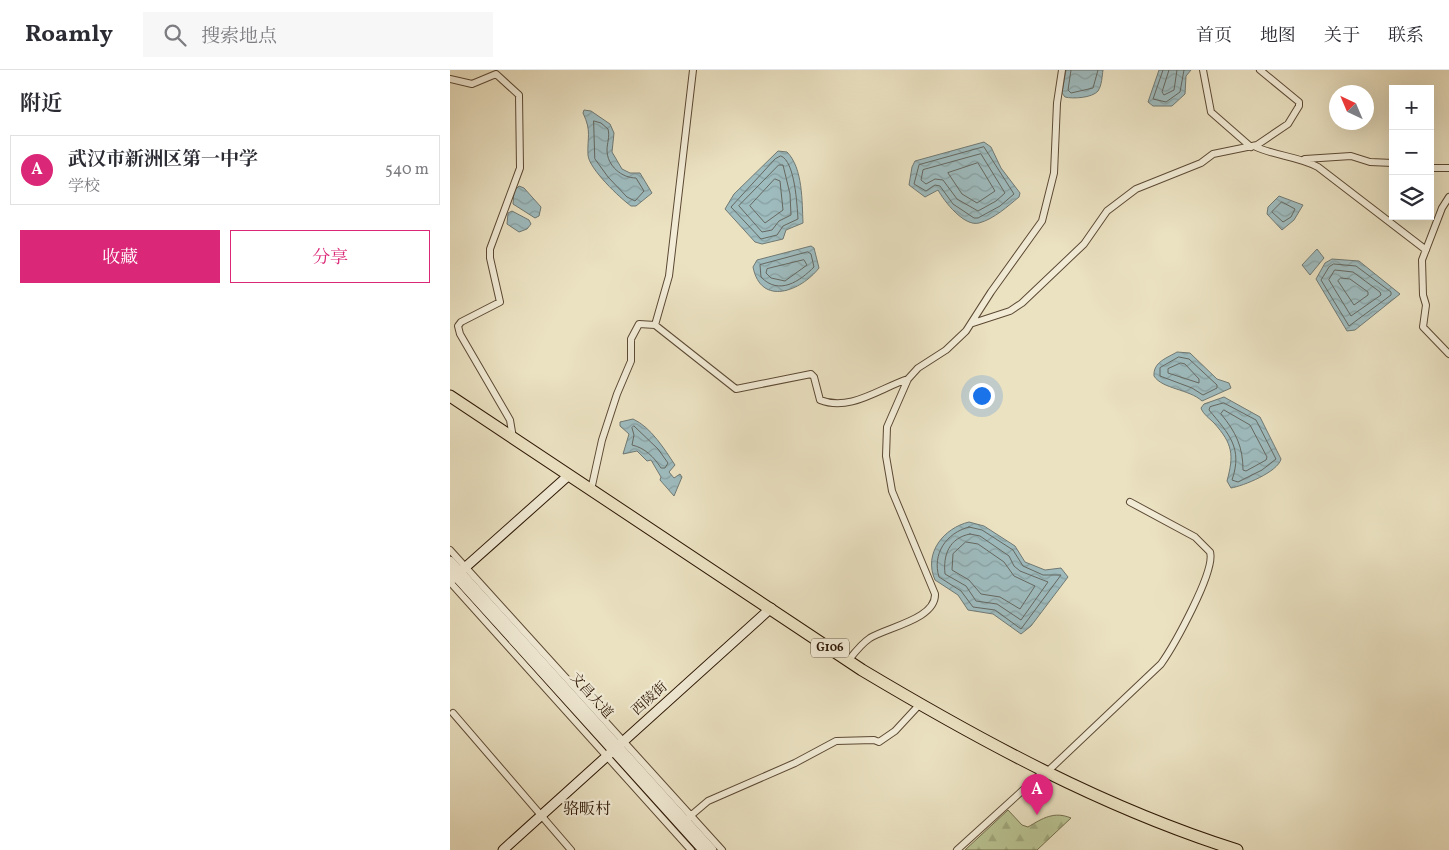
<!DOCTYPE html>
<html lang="zh">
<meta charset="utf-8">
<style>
:root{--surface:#fff;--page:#f7f7f7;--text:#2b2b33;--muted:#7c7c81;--line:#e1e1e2;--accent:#db2777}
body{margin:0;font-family:Vollkorn,"Noto Serif SC",serif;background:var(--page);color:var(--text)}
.controls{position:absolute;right:15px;top:15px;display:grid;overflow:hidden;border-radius:0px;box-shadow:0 5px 20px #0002}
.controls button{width:45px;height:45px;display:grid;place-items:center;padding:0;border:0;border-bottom:1px solid var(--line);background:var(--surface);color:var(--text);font:25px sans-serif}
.compass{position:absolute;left:879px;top:15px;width:45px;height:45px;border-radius:50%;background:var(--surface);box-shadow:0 5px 20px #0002;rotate:316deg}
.you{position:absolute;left:531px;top:325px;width:18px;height:18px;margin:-12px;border:4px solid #fff;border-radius:50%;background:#1a73e8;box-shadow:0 0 0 8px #1a73e833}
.badge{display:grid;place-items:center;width:32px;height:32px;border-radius:50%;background:var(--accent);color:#fff;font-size:16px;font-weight:700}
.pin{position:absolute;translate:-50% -41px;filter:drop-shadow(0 1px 2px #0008)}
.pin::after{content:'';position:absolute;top:26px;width:18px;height:15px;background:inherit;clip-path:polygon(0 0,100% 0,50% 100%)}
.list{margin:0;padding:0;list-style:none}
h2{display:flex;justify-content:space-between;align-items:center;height:65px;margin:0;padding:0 20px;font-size:21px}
h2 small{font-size:16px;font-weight:400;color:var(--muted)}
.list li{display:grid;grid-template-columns:32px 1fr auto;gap:15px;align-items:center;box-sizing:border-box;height:70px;margin:0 10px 10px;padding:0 10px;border:1px solid var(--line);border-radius:0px}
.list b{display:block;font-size:19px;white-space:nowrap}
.list p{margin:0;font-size:16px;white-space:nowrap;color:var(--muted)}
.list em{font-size:16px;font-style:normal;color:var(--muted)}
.actions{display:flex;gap:10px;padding:15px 20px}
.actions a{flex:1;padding:11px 0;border:1px solid var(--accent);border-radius:0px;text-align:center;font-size:18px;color:var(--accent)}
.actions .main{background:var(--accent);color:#fff}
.icon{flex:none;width:28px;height:28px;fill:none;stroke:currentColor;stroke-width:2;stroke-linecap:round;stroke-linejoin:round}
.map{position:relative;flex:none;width:999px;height:780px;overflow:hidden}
header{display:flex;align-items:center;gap:30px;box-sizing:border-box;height:70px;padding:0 25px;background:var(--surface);border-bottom:1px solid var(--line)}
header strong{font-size:24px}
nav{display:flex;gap:28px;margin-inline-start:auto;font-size:18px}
.search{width:350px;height:45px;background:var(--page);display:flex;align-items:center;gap:12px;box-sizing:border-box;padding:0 18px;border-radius:0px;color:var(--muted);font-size:19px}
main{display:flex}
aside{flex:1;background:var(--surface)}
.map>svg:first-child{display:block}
.forest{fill:url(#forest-firs);stroke:#726c4b}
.water{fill:url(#water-waves);stroke:#707974}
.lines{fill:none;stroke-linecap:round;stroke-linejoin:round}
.shore{stroke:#656861;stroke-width:1}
.street-casing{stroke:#5c4934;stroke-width:8}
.secondary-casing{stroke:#2c1604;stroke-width:11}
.highway-casing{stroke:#2c1604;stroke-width:13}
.street{stroke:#f2ecd7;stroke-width:6}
.secondary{stroke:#f2ecd7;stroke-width:9}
.highway{stroke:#ebe2c2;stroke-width:11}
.labels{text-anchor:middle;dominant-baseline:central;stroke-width:4.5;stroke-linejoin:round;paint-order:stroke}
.shield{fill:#f2ecd7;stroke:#675643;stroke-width:1}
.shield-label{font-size:12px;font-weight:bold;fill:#2c1604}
.street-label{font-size:14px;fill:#2c1604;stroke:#f2ecd7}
.quarter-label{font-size:16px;fill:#2c1604;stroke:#f2ecd7}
</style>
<header>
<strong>Roamly</strong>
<div class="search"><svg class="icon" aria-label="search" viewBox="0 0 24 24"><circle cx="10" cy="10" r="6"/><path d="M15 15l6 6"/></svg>搜索地点</div>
<nav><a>首页</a><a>地图</a><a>关于</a><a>联系</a></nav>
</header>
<main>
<aside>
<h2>附近<small></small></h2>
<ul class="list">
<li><span class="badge">A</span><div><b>武汉市新洲区第一中学</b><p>学校</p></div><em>540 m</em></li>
</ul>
<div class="actions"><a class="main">收藏</a><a>分享</a></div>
</aside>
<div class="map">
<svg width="999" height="780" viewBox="0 0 999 780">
<defs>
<pattern id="forest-firs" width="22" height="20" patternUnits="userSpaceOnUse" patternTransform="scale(1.25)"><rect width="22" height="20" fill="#b9c392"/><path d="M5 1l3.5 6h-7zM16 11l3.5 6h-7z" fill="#9fa77c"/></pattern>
<pattern id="water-waves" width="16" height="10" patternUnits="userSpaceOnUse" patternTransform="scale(1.25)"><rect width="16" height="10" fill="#9ebbbe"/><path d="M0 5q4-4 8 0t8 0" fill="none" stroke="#88a0a2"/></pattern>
</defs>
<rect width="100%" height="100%" fill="#ebe2c2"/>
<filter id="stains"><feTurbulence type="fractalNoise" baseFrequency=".004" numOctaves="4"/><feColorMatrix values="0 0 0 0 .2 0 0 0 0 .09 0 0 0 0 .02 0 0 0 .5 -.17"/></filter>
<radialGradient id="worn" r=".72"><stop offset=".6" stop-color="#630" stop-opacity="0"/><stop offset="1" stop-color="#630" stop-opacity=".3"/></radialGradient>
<path class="forest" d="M 558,740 L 572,755 L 578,757 C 593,748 604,741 621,748 L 587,780 L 515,780 Z"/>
<path class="water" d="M 616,0 L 653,0 C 652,6 652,15 648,21 C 642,28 623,29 615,27 L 612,23 Z
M 709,0 L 741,0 L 736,6 L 735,24 L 722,36 L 703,36 L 698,32 Z
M 134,40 L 141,41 L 160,54 L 164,63 L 162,82 L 172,99 L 180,103 L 190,103 L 202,123 L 186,136 L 181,136 C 170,128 139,99 138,85 C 137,67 142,62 133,43 Z
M 534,72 L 541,77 L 551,98 L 570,123 L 569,127 C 558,136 544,149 529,153 C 514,157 494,131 488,120 L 475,127 L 459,115 L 462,97 L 465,91 Z
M 328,81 L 337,82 C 353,98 352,132 353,153 L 336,160 L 333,169 L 312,174 L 305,172 L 275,139 L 284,124 Z
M 69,116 L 74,118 L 91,137 L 89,146 L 85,148 L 63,134 L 64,121 Z
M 829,126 L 853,135 L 844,150 L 832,160 L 817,144 L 818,137 Z
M 62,141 L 79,150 L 81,154 L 77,159 L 69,162 L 57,154 L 58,143 Z
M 361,176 L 364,178 L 369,198 C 351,221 311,237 303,197 L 307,190 Z
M 867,179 L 874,188 L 860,205 L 852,195 Z
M 882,189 L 909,191 L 950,224 L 905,260 L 897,261 L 866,209 L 875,193 Z
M 727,282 L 740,283 L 767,309 L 779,313 L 781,318 L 752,331 C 739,319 712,319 704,306 C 703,292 717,288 727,282 Z
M 774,327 L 810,347 L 831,389 C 828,402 793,416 781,418 L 777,411 C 784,385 783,374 764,353 C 759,348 753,344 751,338 L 754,334 Z
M 183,349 C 201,357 215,380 225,395 L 219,402 L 224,408 L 230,404 L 232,407 L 224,426 L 210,410 L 211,407 L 201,390 L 197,391 L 187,381 L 173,384 L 179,364 L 170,356 L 170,352 Z
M 519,452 L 534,456 L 565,476 L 575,492 L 595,500 L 611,498 L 618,507 L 581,556 L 571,564 L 543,544 L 518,540 L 508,525 L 485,510 C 473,483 494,458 519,452 Z"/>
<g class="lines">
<path class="shore" d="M 621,0 L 618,20 L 621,23 L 643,18 L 648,0
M 713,0 L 703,29 L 716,32 L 730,22 L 734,0
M 719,0 L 712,22 L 714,25 L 724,20 L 727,0
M 144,51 L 151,53 L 158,59 C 160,67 157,73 157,80 C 157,96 172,108 186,108 L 194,121 L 185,131 L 177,127 L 158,107 L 145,89 Z
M 534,77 L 564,124 L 550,136 L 528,148 L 524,148 L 503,134 L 490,116 L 485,115 L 476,121 L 464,114 L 469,95 Z
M 531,84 L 555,123 L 546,131 L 528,141 L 507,129 L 493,110 L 485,109 L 476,114 L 471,110 L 473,100 Z
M 331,86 C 345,91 347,135 348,149 L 333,156 L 327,165 L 311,169 L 281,137 L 325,89 Z
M 528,93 L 545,121 L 527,133 L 512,124 L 498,103 Z
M 329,95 L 333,95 L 340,124 L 341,145 L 329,151 L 322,160 L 312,162 L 289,136 Z
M 325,109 L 330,111 L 333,140 L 315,153 L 300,136 Z
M 832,132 L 845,139 L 841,147 L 833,152 L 822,142 Z
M 358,182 L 361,184 L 364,197 C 350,211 329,226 311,207 L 310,195 Z
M 354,190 L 357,195 L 335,211 L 321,208 L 316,203 L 317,199 Z
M 884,194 L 906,196 L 941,222 L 941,225 L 899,256 L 871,210 L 879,197 Z
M 885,200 L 903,202 L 930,222 L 931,225 L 901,246 L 879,210 Z
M 891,208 L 900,209 L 918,222 L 918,225 L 904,235 L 888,211 Z
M 729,287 L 739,289 L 767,315 L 767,318 L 753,325 L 742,318 L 710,306 L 710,298 Z
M 731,293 L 735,294 L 749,309 L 749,313 L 718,303 L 718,299 Z
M 774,333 L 806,350 L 826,389 L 812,400 L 788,412 L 782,410 C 793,378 779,364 759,340 L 760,337 Z
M 774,340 L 800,355 L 817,387 L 816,390 L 796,401 L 793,400 C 793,377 786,362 771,344 Z
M 184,356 L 208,379 L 218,393 L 215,398 L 211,398 C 204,387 195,378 182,375 L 184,365 L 182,358 Z
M 519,457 L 532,460 L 563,480 L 573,496 L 593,505 L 611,505 L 571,559 L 545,540 L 523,537 L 511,521 L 489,507 C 482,484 496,463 519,457 Z
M 520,464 L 530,466 L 559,486 L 564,496 L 570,501 L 598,512 L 571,550 L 547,534 L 526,531 L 516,516 L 495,504 C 493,485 499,468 520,464 Z
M 516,472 L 528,474 L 554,492 L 564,506 L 585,516 L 570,539 L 550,527 L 531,524 L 519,510 L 502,500 L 503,484 Z"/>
<defs>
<path id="street" d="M 753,0 L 761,42 L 801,77
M 0,9 L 22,14 L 46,4 L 69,25 L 70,98 L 40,179 L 40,188 L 50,232 L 11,252 L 8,256 L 10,264 L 60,350 L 63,368
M 804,76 C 824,86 848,86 868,97 L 976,180
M 855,89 L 901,86 L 920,92 L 943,93
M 980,98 L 999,98
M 999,127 L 992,138 L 972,190 L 973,225 L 976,235 L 973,257 L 999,284
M 523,253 L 560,241 L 572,233 L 634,174 L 657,141 L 686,119 L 751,93 L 763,84 L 807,75 L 838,54 L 849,36 L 849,32 L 810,0
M 205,255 L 219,206 L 243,0
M 141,420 L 152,370 L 167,324 L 181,291 L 181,269 L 189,254 L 205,255 L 286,319 L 361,304 L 364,307 L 370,330 C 400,342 430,318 458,309
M 0,480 L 272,780
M 0,512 L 241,780
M 398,591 C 405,582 411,574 420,568 C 438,557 486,549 485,524 L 442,421 L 436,386 L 437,357 L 458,309 L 468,298 L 496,280 L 516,261 L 541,222 L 592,151 L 604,103 L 607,33 L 612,0
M 3,643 L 121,780
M 597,702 L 711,594 C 723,577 766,501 760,482 L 745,467 L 680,432
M 238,748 L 258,731 L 345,693 L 386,671 L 424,670 L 429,672 L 445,661 L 470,634
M 507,780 L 594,701"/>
<path id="secondary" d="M 0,491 L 262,780
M 0,500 L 253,780
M 0,511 L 119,405
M 53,780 L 321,538"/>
<path id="highway" d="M 0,326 L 412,600 C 531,671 654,738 787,780"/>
</defs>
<use href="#street" class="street-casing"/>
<use href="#secondary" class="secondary-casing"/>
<use href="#highway" class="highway-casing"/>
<use href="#street" class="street"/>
<use href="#secondary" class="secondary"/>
<use href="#highway" class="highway"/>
</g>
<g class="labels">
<rect class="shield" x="361" y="568.5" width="38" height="19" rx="4"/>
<g class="shield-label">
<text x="380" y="578">G106</text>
</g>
<g class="street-label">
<text transform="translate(141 626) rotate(48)">文昌大道</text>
<text transform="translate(200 629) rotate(-42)">西陵街</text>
</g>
<g class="quarter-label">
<text x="137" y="740">骆畈村</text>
</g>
</g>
<rect width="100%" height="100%" filter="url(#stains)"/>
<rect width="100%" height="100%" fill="url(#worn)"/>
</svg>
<div class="controls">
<button>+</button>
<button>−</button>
<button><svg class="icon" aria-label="layers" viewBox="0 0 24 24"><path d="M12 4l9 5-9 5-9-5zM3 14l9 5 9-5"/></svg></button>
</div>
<svg class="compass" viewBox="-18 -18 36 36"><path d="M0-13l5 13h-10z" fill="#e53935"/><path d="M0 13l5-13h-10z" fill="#7c7c81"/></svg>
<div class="you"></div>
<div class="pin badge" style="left:587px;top:745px">A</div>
</div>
</main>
